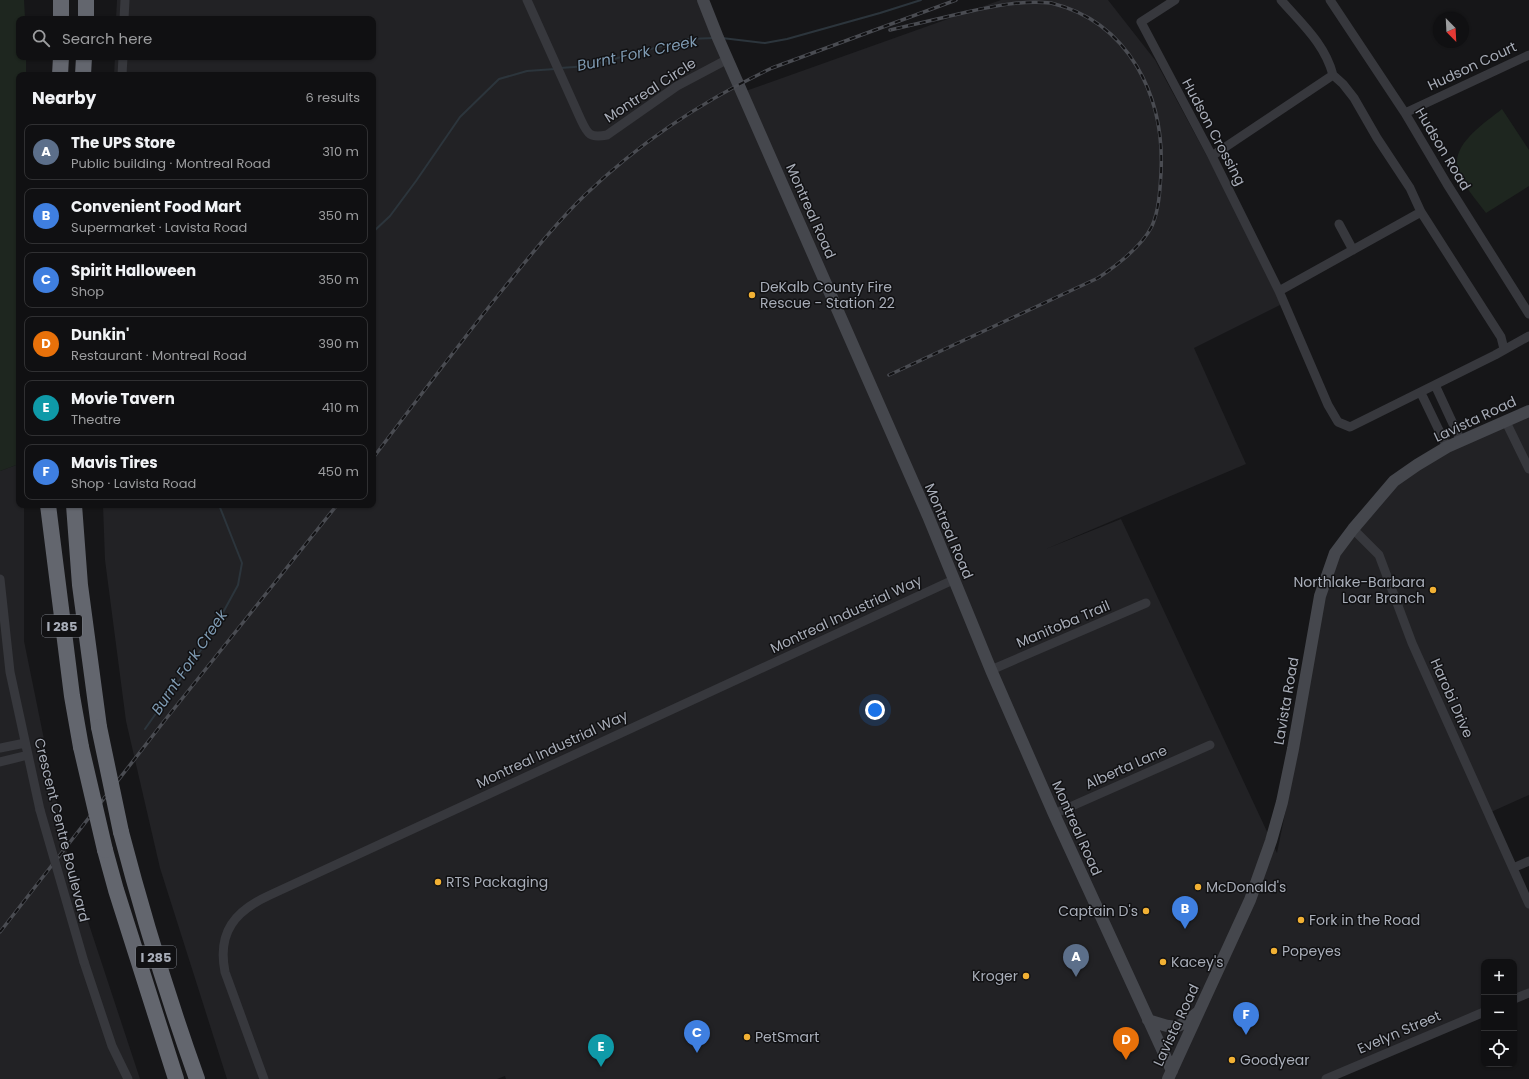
<!DOCTYPE html>
<meta charset="utf-8">
<style>
:root{--surface:#101012;--page:#19191b;--text:#f1f3f6;--muted:#9c9d9f;--line:#303032;--accent:#db2777}
body{margin:0;font-family:Poppins,sans-serif;background:var(--page);color:var(--text)}
.controls{position:absolute;right:12px;bottom:12px;display:grid;overflow:hidden;border-radius:8px;box-shadow:0 1px 3px #0004}
.controls button{width:36px;height:36px;display:grid;place-items:center;padding:0;border:0;border-bottom:1px solid var(--line);background:var(--surface);color:var(--text);font:20px sans-serif}
.compass{position:absolute;left:1433px;top:12px;width:36px;height:36px;border-radius:50%;background:var(--surface);box-shadow:0 1px 3px #0004;rotate:156deg}
.you{position:absolute;left:875px;top:710px;width:14px;height:14px;margin:-10px;border:3px solid #fff;border-radius:50%;background:#1a73e8;box-shadow:0 0 0 6px #1a73e833}
.badge{display:grid;place-items:center;width:26px;height:26px;border-radius:50%;background:var(--accent);color:#fff;font-size:13px;font-weight:700}
.pin{position:absolute;translate:-50% -33px;filter:drop-shadow(0 1px 2px #0008)}
.pin::after{content:'';position:absolute;top:21px;width:14px;height:12px;background:inherit;clip-path:polygon(0 0,100% 0,50% 100%)}
.list{margin:0;padding:0;list-style:none}
h2{display:flex;justify-content:space-between;align-items:center;height:52px;margin:0;padding:0 16px;font-size:17px}
h2 small{font-size:13px;font-weight:400;color:var(--muted)}
.list li{display:grid;grid-template-columns:26px 1fr auto;gap:12px;align-items:center;box-sizing:border-box;height:56px;margin:0 8px 8px;padding:0 8px;border:1px solid var(--line);border-radius:8px}
.list b{display:block;font-size:15px;white-space:nowrap}
.list p{margin:0;font-size:13px;white-space:nowrap;color:var(--muted)}
.list em{font-size:13px;font-style:normal;color:var(--muted)}
.icon{flex:none;width:22px;height:22px;fill:none;stroke:currentColor;stroke-width:2;stroke-linecap:round;stroke-linejoin:round}
.map{position:relative;flex:none;width:1529px;height:1079px;overflow:hidden}
.search{position:absolute;background:var(--surface);box-shadow:0 1px 3px #0004;left:16px;top:16px;width:360px;height:44px;display:flex;align-items:center;gap:10px;box-sizing:border-box;padding:0 14px;border-radius:8px;color:var(--muted);font-size:15px}
.panel{position:absolute;background:var(--surface);box-shadow:0 1px 3px #0004;left:16px;top:72px;width:360px;height:436px;border-radius:8px}
.map>svg:first-child{display:block}
.built{fill:#222225}
.green{fill:#1e261f}
.lines{fill:none;stroke-linecap:round;stroke-linejoin:round}
.stream{stroke:#2c353c;stroke-width:2}
.street{stroke:#37383d;stroke-width:9}
.secondary{stroke:#45474d;stroke-width:12}
.highway{stroke:#63666e;stroke-width:16}
.rail-casing{stroke:#4a4c52;stroke-width:3.5}
.rail{stroke:#111113;stroke-width:2;stroke-dasharray:6;stroke-linecap:butt}
.street-bridge{stroke:#37383d;stroke-width:9}
.highway-bridge{stroke:#63666e;stroke-width:16}
.poi-dot{fill:#f2b134;stroke:#111113;stroke-width:1.5}
.labels{text-anchor:middle;dominant-baseline:central;stroke-width:3;stroke-linejoin:round;paint-order:stroke}
.shield{fill:#111113;stroke:#7b7e86;stroke-width:1}
.shield-label{font-size:13px;font-weight:bold;fill:#a8adb8}
.street-label{font-size:14px;fill:#a8adb8;stroke:#111113}
.poi-label{font-size:14px;fill:#a8adb8;stroke:#111113;text-anchor:start}
.water-label{font-size:15px;font-style:italic;fill:#7f9bb3;stroke:#111113}
</style>
<div class="map">
<svg width="1529" height="1079" viewBox="0 0 1529 1079">
<rect width="100%" height="100%" fill="#161618"/>
<path class="built" d="M 117,0 L 703,0 L 740,93 L 1001,0 L 1108,0 L 1155,60 L 1286,302 L 1194,348 L 1246,464 L 1046,549 L 1121,519 L 1277,853 L 1302,730 L 1312,614 L 1335,554 L 1368,508 L 1448,445 L 1529,409 L 1529,795 L 1491,812 L 1529,905 L 1529,992 L 1514,999 L 1514,962 L 1484,962 L 1484,1012 L 1326,1079 L 506,1079 L 505,1076 L 497,1079 L 227,1079 L 160,868 L 126,721 L 105,560 L 103,505 L 373,505 L 373,75 L 114,75 L 115,57 L 373,57 L 373,19 L 116,19 Z
M 19,464 L 19,505 L 24,505 L 24,641 L 70,867 L 140,1079 L 0,1079 L 0,471 Z"/>
<path class="green" d="M 0,0 L 24,0 L 25,19 L 19,19 L 19,57 L 26,57 L 26,75 L 19,75 L 19,464 L 0,471 Z
M 1502,109 L 1529,150 L 1529,186 L 1486,213 C 1478,202 1469,192 1462,180 C 1443,149 1481,126 1502,109 Z"/>
<g class="lines">
<path class="stream" d="M 722,38 L 765,43 L 787,39 L 880,13 L 921,0
M 560,68 L 588,66 L 688,39 L 714,38
M 373,232 L 390,216 L 416,181 L 460,117 L 499,79 L 527,71 L 555,69
M 145,729 L 208,640 L 238,585 L 242,563 L 219,505"/>
<path class="street" d="M 527,0 L 581,120 C 588,135 590,138 607,135 L 677,86 L 728,59
M 1175,0 L 1141,22 L 1212,156 L 1279,291 L 1328,405 L 1338,422 L 1350,427 L 1495,355 L 1529,336
M 1281,0 C 1302,24 1325,44 1333,75
M 1330,0 L 1405,113 L 1447,184 L 1529,314
M 124,19 L 125,0
M 122,75 L 123,57
M 1333,75 L 1343,84 L 1354,98 L 1377,138 L 1410,188 L 1421,212 L 1501,337 L 1504,349
M 1405,113 L 1529,55
M 1212,156 L 1333,75
M 1339,224 L 1353,250
M 1279,291 L 1421,212
M 1435,385 L 1461,441
M 1421,393 L 1447,447
M 1506,422 L 1529,469
M 1353,529 L 1379,555 L 1412,643 L 1529,904
M 0,579 L 10,672 L 40,810
M 991,670 L 1146,603
M 0,748 L 25,743
M 0,762 L 28,755
M 1054,814 L 1210,745
M 1513,868 L 1529,861
M 84,962 L 112,1046 L 128,1079
M 1514,999 L 1529,993
M 264,1079 L 225,972 C 217,932 235,911 270,895 L 953,580
M 1326,1079 L 1484,1012"/>
<path class="secondary" d="M 703,0 L 718,38 L 928,516 L 991,670 L 1054,814 L 1172,1071
M 1148,1020 C 1174,1028 1175,1032 1197,1013
M 1168,1079 L 1250,900 L 1271,841 L 1282,802 L 1293,749 L 1320,596 L 1335,553 L 1353,529 L 1394,481 L 1417,465 L 1447,447 L 1529,411"/>
<path class="highway" d="M 61,0 L 61,19
M 86,19 L 86,0
M 60,75 L 61,57
M 83,75 L 84,57
M 48,505 L 72,696 L 81,747
M 74,505 L 80,585 L 99,727
M 121,832 C 143,916 168,998 197,1079
M 105,850 L 116,890 L 176,1079"/>
<defs>
<path id="rail" d="M 889,375 L 1098,278 C 1116,266 1142,246 1152,226 C 1159,210 1160,190 1161,173 C 1165,96 1129,22 1051,3 C 1022,0 994,6 967,12 C 942,18 916,24 890,30
M 373,458 C 416,401 459,344 504,288 C 530,256 556,223 585,195 C 640,142 704,100 772,68 L 956,0
M 0,932 L 165,720 L 337,505"/>
</defs>
<use href="#rail" class="rail-casing"/>
<use href="#rail" class="rail"/>
<path class="street-bridge" d="M 40,810 L 84,962"/>
<path class="highway-bridge" d="M 99,727 L 121,832
M 81,747 L 105,850"/>
</g>
<g class="poi-dot">
<circle cx="752" cy="295" r="4"/>
<circle cx="1433" cy="590" r="4"/>
<circle cx="438" cy="882" r="4"/>
<circle cx="1198" cy="887" r="4"/>
<circle cx="1146" cy="911" r="4"/>
<circle cx="1301" cy="920" r="4"/>
<circle cx="1274" cy="951" r="4"/>
<circle cx="1163" cy="962" r="4"/>
<circle cx="1026" cy="976" r="4"/>
<circle cx="747" cy="1037" r="4"/>
<circle cx="1232" cy="1060" r="4"/>
</g>
<g class="labels">
<g class="shield">
<rect x="42" y="615" width="40" height="22" rx="3"/>
<rect x="136" y="946" width="40" height="22" rx="3"/>
</g>
<g class="shield-label">
<text x="62" y="626">I 285</text>
<text x="156" y="957">I 285</text>
</g>
<g class="street-label">
<text transform="translate(1472 66) rotate(-25)">Hudson Court</text>
<text transform="translate(650 90) rotate(-33)">Montreal Circle</text>
<text transform="translate(1214 132) rotate(62)">Hudson Crossing</text>
<text transform="translate(1443 149) rotate(59)">Hudson Road</text>
<text transform="translate(811 211) rotate(66)">Montreal Road</text>
<text transform="translate(1475 419) rotate(-25)">Lavista Road</text>
<text transform="translate(949 531) rotate(67)">Montreal Road</text>
<text transform="translate(846 614) rotate(-25)">Montreal Industrial Way</text>
<text transform="translate(1063 624) rotate(-23)">Manitoba Trail</text>
<text transform="translate(1452 698) rotate(66)">Harobi Drive</text>
<text transform="translate(1286 701) rotate(-80)">Lavista Road</text>
<text transform="translate(552 749) rotate(-25)">Montreal Industrial Way</text>
<text transform="translate(1126 767) rotate(-24)">Alberta Lane</text>
<text transform="translate(1077 828) rotate(66)">Montreal Road</text>
<text transform="translate(62 830) rotate(76)">Crescent Centre Boulevard</text>
<text transform="translate(1176 1025) rotate(-65)">Lavista Road</text>
<text transform="translate(1399 1032) rotate(-23)">Evelyn Street</text>
</g>
<g class="poi-label">
<text x="760" y="287">DeKalb County Fire<tspan x="760" dy="16">Rescue - Station 22</tspan></text>
<text x="1425" y="582" text-anchor="end">Northlake-Barbara<tspan x="1425" dy="16">Loar Branch</tspan></text>
<text x="446" y="882">RTS Packaging</text>
<text x="1206" y="887">McDonald's</text>
<text x="1138" y="911" text-anchor="end">Captain D's</text>
<text x="1309" y="920">Fork in the Road</text>
<text x="1282" y="951">Popeyes</text>
<text x="1171" y="962">Kacey's</text>
<text x="1018" y="976" text-anchor="end">Kroger</text>
<text x="755" y="1037">PetSmart</text>
<text x="1240" y="1060">Goodyear</text>
</g>
<g class="water-label">
<text transform="translate(637 53) rotate(-12)">Burnt Fork Creek</text>
<text transform="translate(189 662) rotate(-56)">Burnt Fork Creek</text>
</g>
</g>
</svg>
<div class="controls">
<button>+</button>
<button>−</button>
<button><svg class="icon" aria-label="locate" viewBox="0 0 24 24"><circle cx="12" cy="12" r="6"/><path d="M12 2v4M12 18v4M2 12h4M18 12h4"/></svg></button>
</div>
<svg class="compass" viewBox="-18 -18 36 36"><path d="M0-13l5 13h-10z" fill="#e53935"/><path d="M0 13l5-13h-10z" fill="#9c9d9f"/></svg>
<div class="you"></div>
<div class="pin badge" style="left:1076px;top:977px;background:#5c6f8a">A</div>
<div class="pin badge" style="left:1185px;top:929px;background:#3f7fe0">B</div>
<div class="pin badge" style="left:697px;top:1053px;background:#3f7fe0">C</div>
<div class="pin badge" style="left:1126px;top:1060px;background:#e8710a">D</div>
<div class="pin badge" style="left:601px;top:1067px;background:#0f9aa8">E</div>
<div class="pin badge" style="left:1246px;top:1035px;background:#3f7fe0">F</div>
<div class="search"><svg class="icon" aria-label="search" viewBox="0 0 24 24"><circle cx="10" cy="10" r="6"/><path d="M15 15l6 6"/></svg>Search here</div>
<section class="panel">
<h2>Nearby<small>6 results</small></h2>
<ul class="list">
<li><span class="badge" style="background:#5c6f8a">A</span><div><b>The UPS Store</b><p>Public building · Montreal Road</p></div><em>310 m</em></li>
<li><span class="badge" style="background:#3f7fe0">B</span><div><b>Convenient Food Mart</b><p>Supermarket · Lavista Road</p></div><em>350 m</em></li>
<li><span class="badge" style="background:#3f7fe0">C</span><div><b>Spirit Halloween</b><p>Shop</p></div><em>350 m</em></li>
<li><span class="badge" style="background:#e8710a">D</span><div><b>Dunkin'</b><p>Restaurant · Montreal Road</p></div><em>390 m</em></li>
<li><span class="badge" style="background:#0f9aa8">E</span><div><b>Movie Tavern</b><p>Theatre</p></div><em>410 m</em></li>
<li><span class="badge" style="background:#3f7fe0">F</span><div><b>Mavis Tires</b><p>Shop · Lavista Road</p></div><em>450 m</em></li>
</ul>
</section>
</div>
